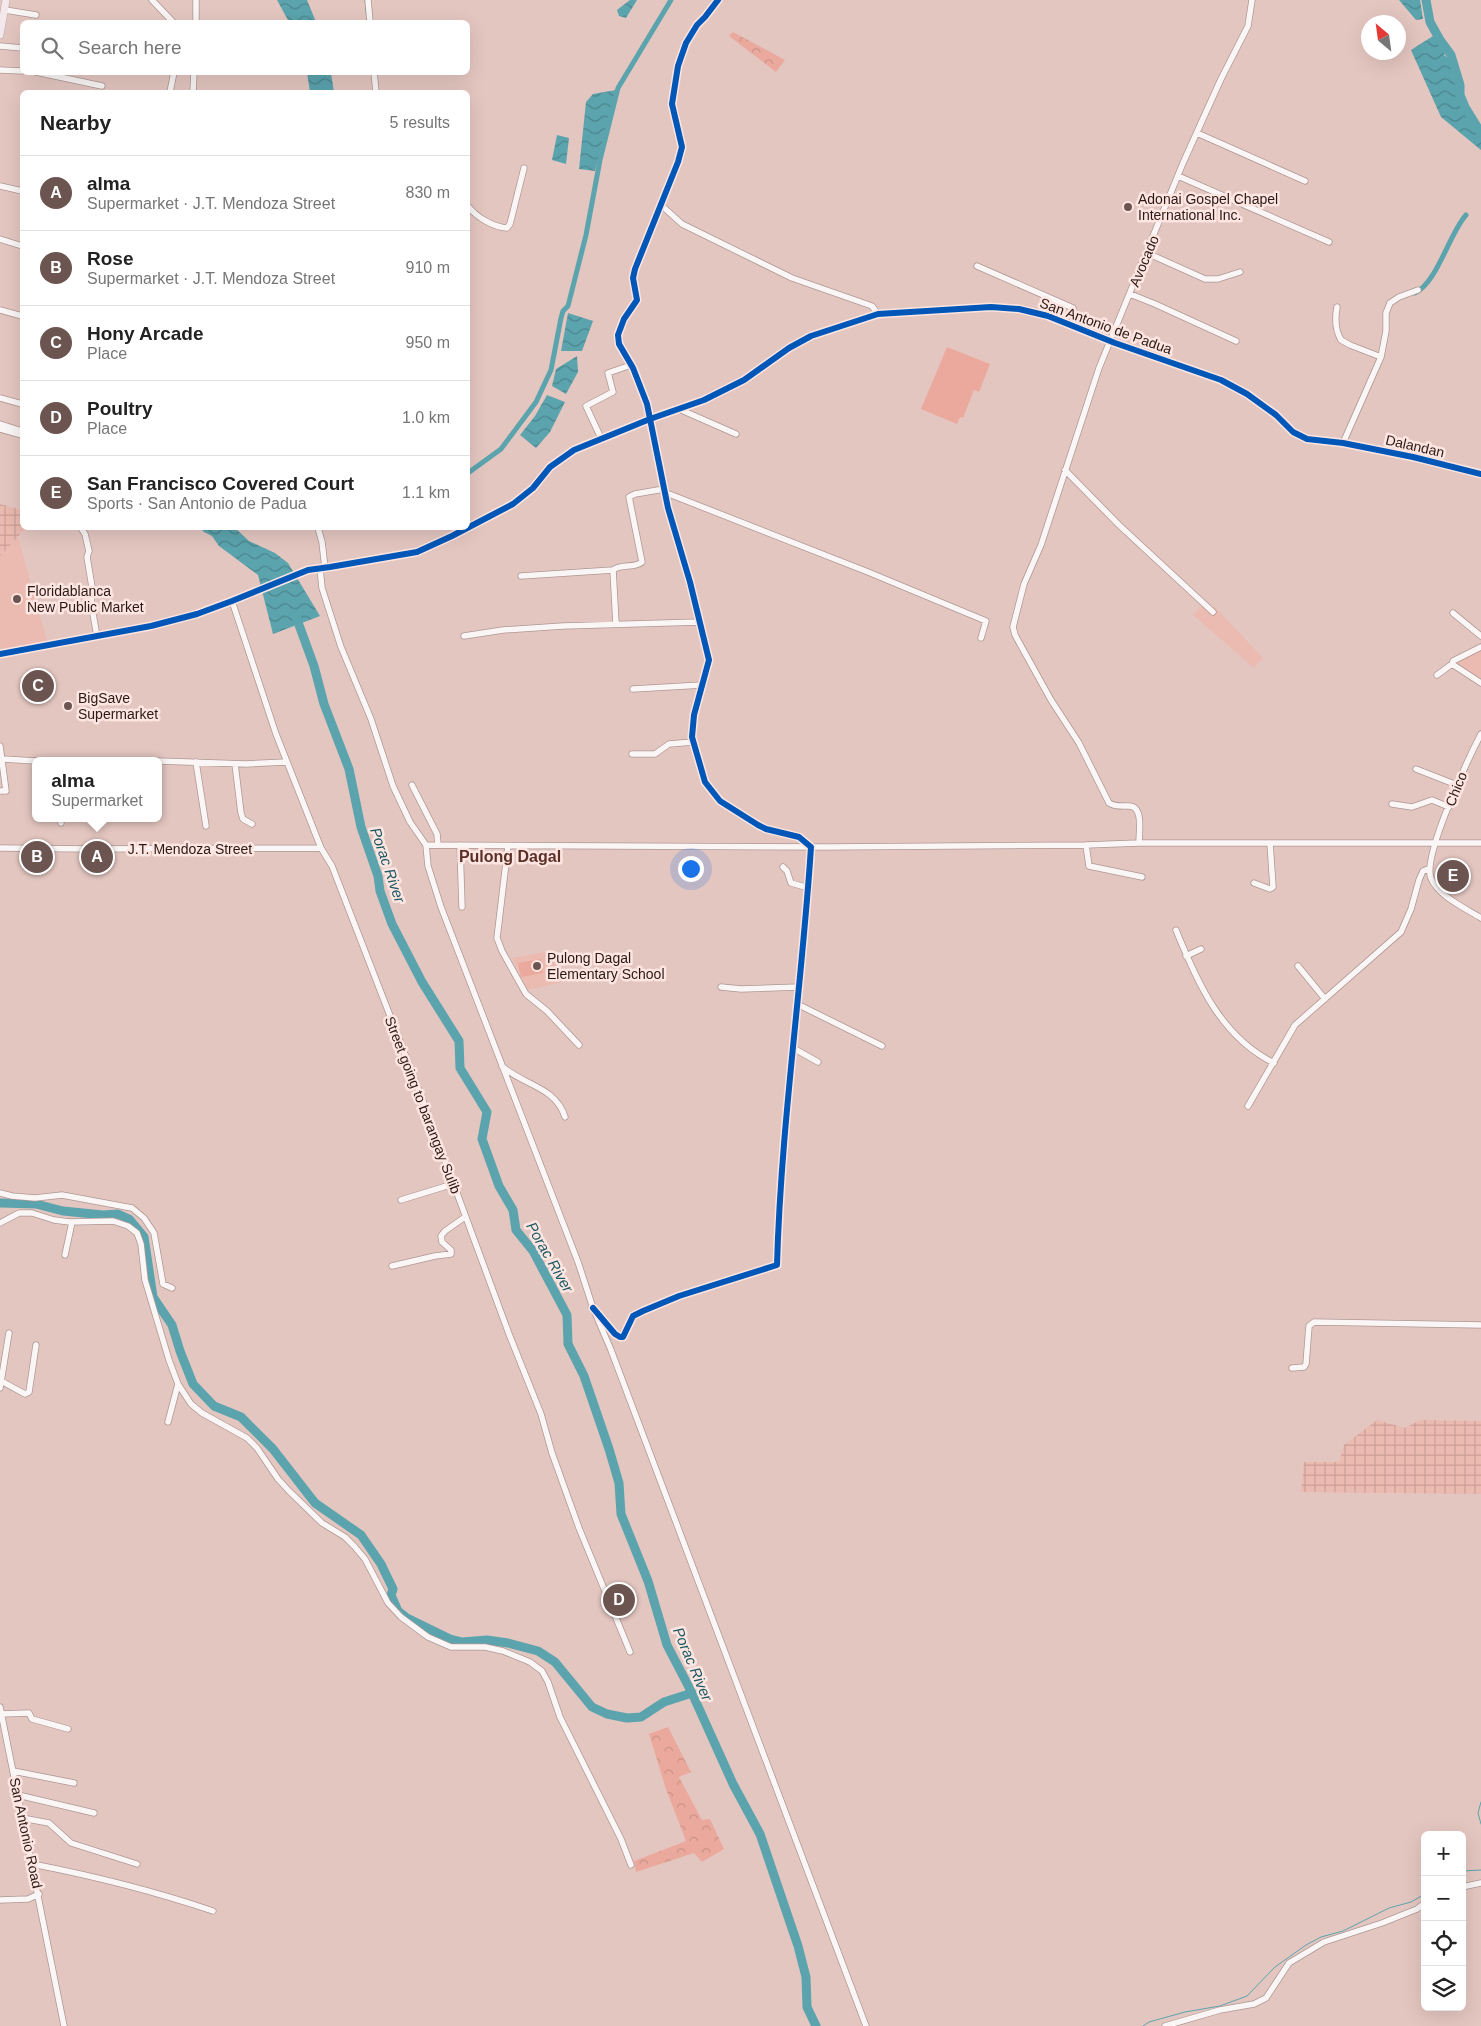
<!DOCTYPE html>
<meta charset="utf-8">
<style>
:root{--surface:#fff;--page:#f6f6f6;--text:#222;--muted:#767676;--line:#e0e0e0;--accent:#6c5550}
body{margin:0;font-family:Helvetica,sans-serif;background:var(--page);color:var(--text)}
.controls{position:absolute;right:15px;bottom:15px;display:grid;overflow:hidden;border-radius:8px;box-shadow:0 5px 20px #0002}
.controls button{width:45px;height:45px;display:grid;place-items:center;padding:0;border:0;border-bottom:1px solid var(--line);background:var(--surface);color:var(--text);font:25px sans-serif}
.compass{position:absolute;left:1361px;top:15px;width:45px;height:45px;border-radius:50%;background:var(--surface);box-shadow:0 5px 20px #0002;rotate:331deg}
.you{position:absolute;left:690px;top:868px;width:18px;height:18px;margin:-12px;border:4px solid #fff;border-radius:50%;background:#1a73e8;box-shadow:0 0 0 8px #1a73e833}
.badge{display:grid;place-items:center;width:32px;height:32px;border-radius:50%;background:var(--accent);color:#fff;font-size:16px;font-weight:700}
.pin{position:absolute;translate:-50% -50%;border:2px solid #fff;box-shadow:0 1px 5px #0006}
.popup{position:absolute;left:32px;top:757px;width:130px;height:65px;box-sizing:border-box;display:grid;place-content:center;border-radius:8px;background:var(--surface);filter:drop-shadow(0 1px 4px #0005);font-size:16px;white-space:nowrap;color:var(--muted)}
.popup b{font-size:19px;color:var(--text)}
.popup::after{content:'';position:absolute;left:50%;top:100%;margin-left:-10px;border:10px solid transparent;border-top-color:var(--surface)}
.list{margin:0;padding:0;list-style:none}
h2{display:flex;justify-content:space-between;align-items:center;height:65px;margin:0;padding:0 20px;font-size:21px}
h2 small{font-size:16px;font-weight:400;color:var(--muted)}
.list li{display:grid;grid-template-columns:32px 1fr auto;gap:15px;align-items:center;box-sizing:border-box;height:75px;padding:0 20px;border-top:1px solid var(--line)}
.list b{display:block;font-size:19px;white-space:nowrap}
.list p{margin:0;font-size:16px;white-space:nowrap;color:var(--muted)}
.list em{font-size:16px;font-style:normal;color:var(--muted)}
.icon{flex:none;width:28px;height:28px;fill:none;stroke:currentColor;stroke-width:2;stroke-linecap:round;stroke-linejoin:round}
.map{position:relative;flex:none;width:1481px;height:2026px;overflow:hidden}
.search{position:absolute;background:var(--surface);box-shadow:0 5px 20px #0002;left:20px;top:20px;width:450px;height:55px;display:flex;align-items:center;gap:12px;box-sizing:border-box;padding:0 18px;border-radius:8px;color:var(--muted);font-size:19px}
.panel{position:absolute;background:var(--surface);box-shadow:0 5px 20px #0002;left:20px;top:90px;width:450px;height:440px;border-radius:8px}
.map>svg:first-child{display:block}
.built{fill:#ebbab1}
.industrial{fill:url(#industrial-grid)}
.green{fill:#eba99d}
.forest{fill:url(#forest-crowns)}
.water{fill:url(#water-waves)}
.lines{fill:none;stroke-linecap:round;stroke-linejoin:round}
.stream{stroke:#5ba4ae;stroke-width:1}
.canal{stroke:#5ba4ae;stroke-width:5}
.river{stroke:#5ba4ae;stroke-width:9}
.minor-casing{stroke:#ae9793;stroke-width:7}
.major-casing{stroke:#bbaca9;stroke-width:8}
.minor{stroke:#fbf6f6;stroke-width:5.5}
.major{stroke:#f4e8ed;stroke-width:7}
.cycleway-casing{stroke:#fde6e1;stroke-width:9}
.cycleway{stroke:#0057b8;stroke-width:6}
.poi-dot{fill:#6c5550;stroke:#fde6e1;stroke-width:2}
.labels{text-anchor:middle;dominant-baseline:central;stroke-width:5;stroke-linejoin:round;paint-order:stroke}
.poi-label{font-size:14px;fill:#2c1814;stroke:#fde6e1;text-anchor:start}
.street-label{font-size:14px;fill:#2c1814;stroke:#fde6e1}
.water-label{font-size:15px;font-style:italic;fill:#1d5963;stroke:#fde6e1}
.quarter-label{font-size:16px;font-weight:bold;fill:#5b2f27;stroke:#fde6e1}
</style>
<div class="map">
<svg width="1481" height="2026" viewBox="0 0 1481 2026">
<defs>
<pattern id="industrial-grid" width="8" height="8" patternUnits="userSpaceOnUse" patternTransform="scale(1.25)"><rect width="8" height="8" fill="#ebbab1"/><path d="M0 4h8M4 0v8" fill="none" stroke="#ca9f97"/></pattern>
<pattern id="forest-crowns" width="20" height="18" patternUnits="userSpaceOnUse" patternTransform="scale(1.25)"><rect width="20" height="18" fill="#eba99d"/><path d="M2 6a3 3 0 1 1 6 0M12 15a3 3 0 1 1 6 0" fill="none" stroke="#ca9186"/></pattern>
<pattern id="water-waves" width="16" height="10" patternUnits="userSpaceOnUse" patternTransform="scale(1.25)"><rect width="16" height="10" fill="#5ba4ae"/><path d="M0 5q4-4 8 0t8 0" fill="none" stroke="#4b858c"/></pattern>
</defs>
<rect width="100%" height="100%" fill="#e4c6c0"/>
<path class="built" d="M 18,537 L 47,641 L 0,649 L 0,556 Z
M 1205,603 L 1212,608 L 1214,606 L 1263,658 L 1254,668 L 1193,615 Z
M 1481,648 L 1481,682 L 1453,664 Z
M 556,950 L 562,982 L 528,990 L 512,958 Z"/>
<path class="industrial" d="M 0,504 L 22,510 L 22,528 L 26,528 L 0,556 Z
M 1377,1420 L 1405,1428 L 1420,1420 L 1481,1421 L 1481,1494 L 1301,1492 L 1304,1462 L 1339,1462 L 1344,1445 Z"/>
<path class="green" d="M 947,347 L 990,364 L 979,392 L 974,390 L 963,418 L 960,417 L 957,424 L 921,409 Z
M 541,959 L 543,973 L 521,977 L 518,963 Z"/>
<path class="forest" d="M 733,32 L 785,60 L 776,72 L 729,36 Z
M 668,1727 L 691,1772 L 679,1777 L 702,1820 L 710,1819 L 724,1849 L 702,1862 L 694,1853 L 636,1872 L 634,1861 L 686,1841 L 666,1789 L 649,1734 Z"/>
<path class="water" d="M 277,0 L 307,0 L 316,22 L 289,22 Z
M 630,0 L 637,0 L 626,18 L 619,16 L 617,10 Z
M 1399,0 L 1420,0 L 1423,19 L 1416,20 Z
M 1433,36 L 1445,52 L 1444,55 L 1452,61 L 1457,79 L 1457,96 L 1462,108 L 1481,136 L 1481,150 L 1441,117 L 1411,50 Z
M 307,73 L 331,73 L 334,92 L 310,92 Z
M 616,90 L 595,171 L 579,169 L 586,102 L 593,94 Z
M 557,135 L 569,138 L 566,164 L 552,160 Z
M 568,313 L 593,321 L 582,351 L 561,351 Z
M 577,356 L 578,372 L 566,394 L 552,386 L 556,369 Z
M 547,395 L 565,402 L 550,432 L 536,448 L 520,435 L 535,416 Z
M 200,528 L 235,528 L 249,541 L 275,553 L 288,563 L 320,616 L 273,634 L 258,575 L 219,546 L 212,536 L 204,532 Z"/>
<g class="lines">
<path class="stream" d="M 365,0 L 367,22
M 1481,1802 L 1478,1813 L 1481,1824
M 1462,1871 L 1481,1870
M 1143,2026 L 1149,2022 L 1185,2012 L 1220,2006 L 1247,1996 L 1275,1967 L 1306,1945 L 1321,1937 L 1343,1931 L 1389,1908 L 1411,1902 L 1425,1894"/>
<path class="canal" d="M 1415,293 C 1437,283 1449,234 1466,215
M 468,473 L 501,449 L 536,402 L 551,370 L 561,318 L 563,311 L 568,306 L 586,235 L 600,160 L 618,88 L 671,0"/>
<path class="river" d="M 1426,0 L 1430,22 L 1440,40 L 1451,55 L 1460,85 L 1460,95 L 1465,107 L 1481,133
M 295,614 L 314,666 L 324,704 L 349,769 L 361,827 L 378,876 L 380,891 L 392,924 L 422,982 L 459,1041 L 460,1068 L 487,1112 L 482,1139 L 499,1186 L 513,1210 L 516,1230 L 533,1251 L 567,1315 L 568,1344 L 584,1376 L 609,1449 L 619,1483 L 621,1514 L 648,1581 L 667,1645 L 692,1693 L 733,1784 L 760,1834 L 798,1946 L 806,1977 L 807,2007 L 816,2026
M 0,1203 L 36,1204 L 63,1211 L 103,1215 L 118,1214 L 129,1219 L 144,1237 L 153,1297 L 172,1325 L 180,1351 L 193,1384 L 214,1406 L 241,1417 L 273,1449 L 315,1503 L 361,1535 L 381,1564 L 393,1589 L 391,1595 L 398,1611 L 407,1618 L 450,1639 L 462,1642 L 487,1640 L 508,1643 L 538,1651 L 555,1662 L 592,1707 L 607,1714 L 627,1718 L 641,1717 L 664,1702 L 692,1693"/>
<defs>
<path id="minor" d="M 152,0 L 173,22
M 196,0 L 196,22
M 368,0 L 370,22
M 5,10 L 36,15
M 0,46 L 22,48
M 0,70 L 22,71
M 36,72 L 102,86
M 374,72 L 376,92
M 170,92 L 174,72
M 193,92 L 194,72
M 1197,133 L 1305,181
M 1178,176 L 1329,242
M 0,186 L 22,191
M 661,205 L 682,224 L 792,278 L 872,306 L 878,314
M 468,206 C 476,217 493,227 507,228 L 510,224 L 524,168
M 0,239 L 22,246
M 1147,253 L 1205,279 L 1218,279 L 1240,272
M 977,266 L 1073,308 L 1075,314 L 1072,324
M 1130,294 L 1155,304 L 1236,341
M 1337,307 C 1335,318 1335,330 1341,340 L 1350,345 L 1381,357
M 0,310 L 22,316
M 0,398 L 22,404
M 679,409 L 736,434
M 0,424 L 22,431
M 0,429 L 22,435
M 601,438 L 586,406 L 613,392 L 608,373 L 631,365
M 1343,443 L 1381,357 L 1386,331 L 1386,313 L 1390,303 L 1399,297 L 1418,290
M 1065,470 L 1119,525 L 1213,612
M 664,492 L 868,572 L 986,621 L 981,638
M 81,528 L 85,534 L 89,551 L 87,557 L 92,587 L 91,603 L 97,636
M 318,528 L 322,542 L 325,568
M 320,568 L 322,588 L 341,647 L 371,719 L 393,786 L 410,822 L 426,845 L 428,866 L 441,907 L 578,1262 L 593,1308 L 611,1350 L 866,2026
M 613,570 C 622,563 634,569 642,562 L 629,497 L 635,494 L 664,489
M 521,576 L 613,570 L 616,624
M 232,601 L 276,734 L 321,848 L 332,866 L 423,1101 L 509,1334 L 541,1414 L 552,1453 L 579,1528 L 630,1652
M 1453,613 L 1481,636
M 464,636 L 503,630 L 563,626 L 700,622
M 0,654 L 151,626 L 197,614 L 232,601 L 308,570 L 330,567 L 417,552 L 452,536 L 513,504 L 533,488 L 550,467 L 574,450 L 650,419 L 704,400 L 744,380 L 789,348 L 811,336 L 878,314 L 991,307 L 1019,309 L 1048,316 L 1115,343 L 1221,380 L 1247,394 L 1276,415 L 1293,432 L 1307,439 L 1343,443 L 1413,457 L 1481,474
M 1452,664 L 1453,661 L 1481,647
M 1437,675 L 1452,664 L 1481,683
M 633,689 L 702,685
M 1481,734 C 1469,757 1422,857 1431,878 C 1438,896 1465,908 1481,918
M 0,746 L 6,791 L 0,791
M 632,754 L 655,754 L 669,744 L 693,742
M 3,759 L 36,761
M 37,761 L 58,761
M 158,761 L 246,764 L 286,762
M 196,762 L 206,826
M 235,764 L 241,813 L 243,819 L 252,824
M 1416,769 L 1457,785
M 412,785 L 437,834 L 438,845
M 1392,804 L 1412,807 L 1432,800 L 1449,807
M 61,823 L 61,818
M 1139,843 C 1139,832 1144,805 1128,806 C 1122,806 1115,807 1109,803 L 1079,743 L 1051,700 L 1015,635 L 1013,627 L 1024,584 L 1041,545 L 1099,368 L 1183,163 L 1221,79 L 1248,26 L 1252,0
M 426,845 L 826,847 L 1086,845 L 1139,843 L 1481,843
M 460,845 L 462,907
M 1086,845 L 1089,866 L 1142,877
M 508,846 L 497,938 L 502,951 L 526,994 L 547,1011 L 579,1045
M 0,848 L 87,849 L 321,848
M 783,867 L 787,871 L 791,883 L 809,888
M 1254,883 L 1270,889 L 1273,887 L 1270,843
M 1176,930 C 1197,982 1221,1037 1274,1063
M 1186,956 L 1201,949
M 1298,966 L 1325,999
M 721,987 L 741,989 L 799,987
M 797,1004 L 882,1046
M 793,1048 L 818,1062
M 502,1066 C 524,1086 555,1086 565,1117
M 1248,1106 L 1295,1025 L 1401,932 L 1411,909 L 1419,880 L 1423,871 L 1428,869
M 0,1193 L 12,1196 L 35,1198 L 62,1195 L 132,1208 L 144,1218 L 154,1233 L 163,1284 L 172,1288
M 401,1200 L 453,1184
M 0,1223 L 19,1213 L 32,1213 L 54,1220 L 70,1222 L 113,1221 L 128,1226 L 137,1233 L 141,1244 L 145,1280 L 169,1360 L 178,1384 L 191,1404 L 202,1413 L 247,1438 L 257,1448 L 278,1479 L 289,1491 L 322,1523 L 345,1537 L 354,1546 L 365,1559 L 388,1603 L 401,1617 L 428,1637 L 451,1647 L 485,1647 L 503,1651 L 530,1662 L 542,1671 L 548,1682 L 560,1717 L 621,1839 L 631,1865
M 65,1255 L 72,1222
M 392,1266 L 435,1256 L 451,1254 L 451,1250 L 442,1242 L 441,1236 L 445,1231 L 465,1217
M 593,1308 L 615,1334 L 620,1337 L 623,1337 L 633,1316 L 643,1311 L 679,1296 L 777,1265 C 781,1125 802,986 811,847 L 799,837 L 766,829 L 758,825 L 720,801 L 705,782 L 692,737 L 694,715 L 709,660 L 690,582 L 668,508 L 647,404 L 633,368 L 619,344 L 618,335 L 624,319 L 637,300 L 633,278 L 635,269 L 678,162 L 682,147 L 672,104 L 678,66 L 686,43 L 697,25 L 705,17 L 718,0
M 1292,1368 L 1304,1367 L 1306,1364 L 1309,1326 L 1314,1322 L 1481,1325
M 1,1381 L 25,1394 L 29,1392 L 36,1345
M 0,1388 L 9,1333
M 168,1422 L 178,1384
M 0,1707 L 64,2026
M 1,1714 L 29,1713 L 32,1719 L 68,1729
M 13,1771 L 74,1783
M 18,1795 L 94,1813
M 22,1818 L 49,1823 L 71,1843 L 137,1864
M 32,1864 C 94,1876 154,1891 213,1911
M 1462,1887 L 1481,1883
M 0,1900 L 28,1899 L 39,1894
M 1165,2026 L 1220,2010 L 1254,2004 L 1266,1998 L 1289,1963 L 1324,1942 L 1382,1923 L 1417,1909 L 1425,1903"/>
<path id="major" d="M 0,35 L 6,0"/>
</defs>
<use href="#minor" class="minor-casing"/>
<use href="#major" class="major-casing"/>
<use href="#minor" class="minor"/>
<use href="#major" class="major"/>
<defs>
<path id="cycleway" d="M 0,654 L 151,626 L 197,614 L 232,601 L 308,570 L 330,567 L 417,552 L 452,536 L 513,504 L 533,488 L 550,467 L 574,450 L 650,419 L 704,400 L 744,380 L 789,348 L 811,336 L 878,314 L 991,307 L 1019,309 L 1048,316 L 1115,343 L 1221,380 L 1247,394 L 1276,415 L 1293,432 L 1307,439 L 1343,443 L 1413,457 L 1481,474
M 593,1308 L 615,1334 L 620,1337 L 623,1337 L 633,1316 L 643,1311 L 679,1296 L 777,1265 C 781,1125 802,986 811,847 L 799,837 L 766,829 L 758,825 L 720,801 L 705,782 L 692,737 L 694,715 L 709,660 L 690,582 L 668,508 L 647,404 L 633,368 L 619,344 L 618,335 L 624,319 L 637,300 L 633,278 L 635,269 L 678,162 L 682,147 L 672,104 L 678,66 L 686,43 L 697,25 L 705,17 L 718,0"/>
</defs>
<use href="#cycleway" class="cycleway-casing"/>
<use href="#cycleway" class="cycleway"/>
</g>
<g class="poi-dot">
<circle cx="1128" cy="207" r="5"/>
<circle cx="17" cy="599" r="5"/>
<circle cx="68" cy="706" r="5"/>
<circle cx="537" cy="966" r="5"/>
</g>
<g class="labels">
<g class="poi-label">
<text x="1138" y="199">Adonai Gospel Chapel<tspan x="1138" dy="16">International Inc.</tspan></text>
<text x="27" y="591">Floridablanca<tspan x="27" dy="16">New Public Market</tspan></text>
<text x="78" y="698">BigSave<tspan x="78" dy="16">Supermarket</tspan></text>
<text x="547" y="958">Pulong Dagal<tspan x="547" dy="16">Elementary School</tspan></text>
</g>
<g class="street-label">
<text transform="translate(1144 261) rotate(-67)">Avocado</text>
<text transform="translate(1106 326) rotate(20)">San Antonio de Padua</text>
<text transform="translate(1415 446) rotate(13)">Dalandan</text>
<text transform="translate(1456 789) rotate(-68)">Chico</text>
<text x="190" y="849">J.T. Mendoza Street</text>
<text transform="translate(423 1105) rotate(69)">Street going to barangay Sulib</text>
<text transform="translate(26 1833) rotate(78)">San Antonio Road</text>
</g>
<g class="water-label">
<text transform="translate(388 865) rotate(71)">Porac River</text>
<text transform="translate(550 1257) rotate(60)">Porac River</text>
<text transform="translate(693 1664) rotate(67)">Porac River</text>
</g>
<g class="quarter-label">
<text x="510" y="856">Pulong Dagal</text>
</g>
</g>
</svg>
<div class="controls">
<button>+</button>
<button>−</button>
<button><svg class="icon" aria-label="locate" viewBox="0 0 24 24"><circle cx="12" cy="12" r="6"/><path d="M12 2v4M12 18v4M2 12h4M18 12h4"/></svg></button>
<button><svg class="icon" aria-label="layers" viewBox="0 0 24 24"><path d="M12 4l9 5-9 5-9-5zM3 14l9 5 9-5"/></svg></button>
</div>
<svg class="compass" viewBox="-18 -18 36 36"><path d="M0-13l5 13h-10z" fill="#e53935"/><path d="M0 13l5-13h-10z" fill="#767676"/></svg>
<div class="you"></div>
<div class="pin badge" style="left:97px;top:857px">A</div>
<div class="popup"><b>alma</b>Supermarket</div>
<div class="pin badge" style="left:37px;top:857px">B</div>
<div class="pin badge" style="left:38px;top:686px">C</div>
<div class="pin badge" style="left:619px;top:1600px">D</div>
<div class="pin badge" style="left:1453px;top:876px">E</div>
<div class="search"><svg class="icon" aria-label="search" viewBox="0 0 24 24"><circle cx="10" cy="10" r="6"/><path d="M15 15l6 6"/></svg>Search here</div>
<section class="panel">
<h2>Nearby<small>5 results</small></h2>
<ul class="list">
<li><span class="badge">A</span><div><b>alma</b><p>Supermarket · J.T. Mendoza Street</p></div><em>830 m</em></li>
<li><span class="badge">B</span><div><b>Rose</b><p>Supermarket · J.T. Mendoza Street</p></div><em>910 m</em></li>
<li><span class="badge">C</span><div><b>Hony Arcade</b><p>Place</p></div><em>950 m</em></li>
<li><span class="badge">D</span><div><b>Poultry</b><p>Place</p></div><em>1.0 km</em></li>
<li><span class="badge">E</span><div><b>San Francisco Covered Court</b><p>Sports · San Antonio de Padua</p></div><em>1.1 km</em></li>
</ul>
</section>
</div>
